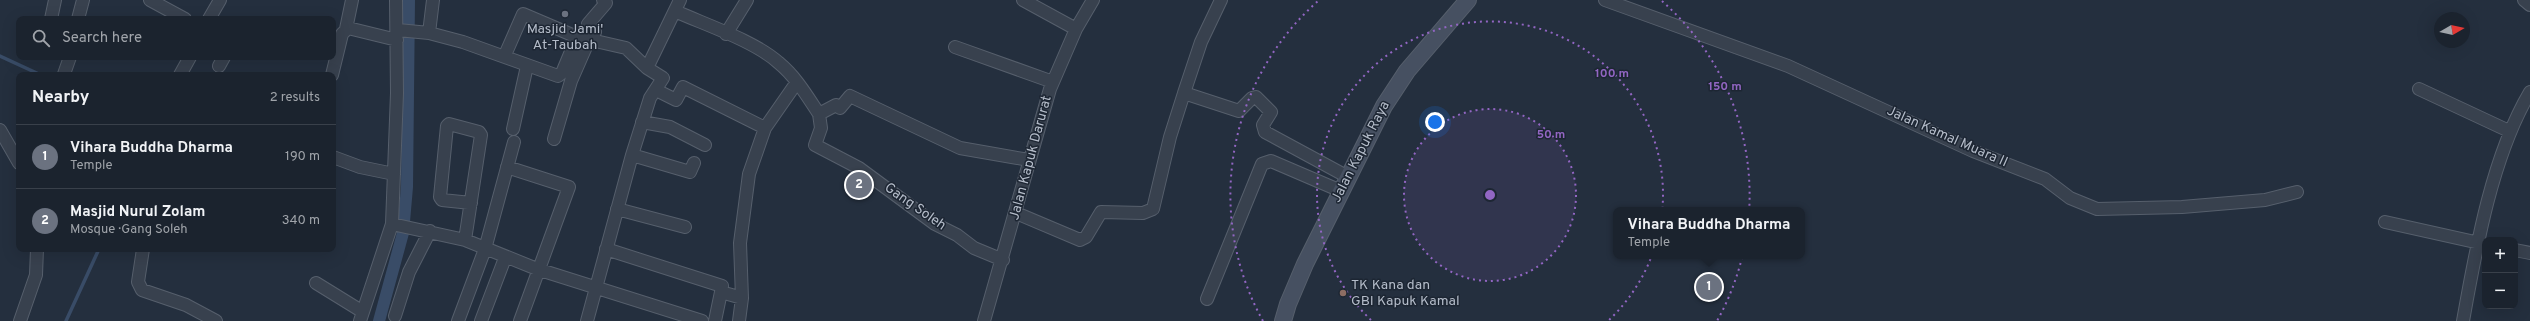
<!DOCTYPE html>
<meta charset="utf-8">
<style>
:root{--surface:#1b232e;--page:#282f3a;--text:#f1f3f6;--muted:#a0a4aa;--line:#39404a;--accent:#8ab4f8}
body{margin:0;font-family:Overpass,sans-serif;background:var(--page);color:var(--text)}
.controls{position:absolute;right:12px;bottom:12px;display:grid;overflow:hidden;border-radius:8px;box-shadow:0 4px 16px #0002}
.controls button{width:36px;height:36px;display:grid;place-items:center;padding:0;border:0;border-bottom:1px solid var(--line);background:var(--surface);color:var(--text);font:20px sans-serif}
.compass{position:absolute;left:2434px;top:12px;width:36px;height:36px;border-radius:50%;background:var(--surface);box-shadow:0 4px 16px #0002;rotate:81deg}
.you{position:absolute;left:1435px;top:122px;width:14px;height:14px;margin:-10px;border:3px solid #fff;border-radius:50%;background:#1a73e8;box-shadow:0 0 0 6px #1a73e833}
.badge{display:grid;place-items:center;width:26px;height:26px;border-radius:50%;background:var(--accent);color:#fff;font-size:13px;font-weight:700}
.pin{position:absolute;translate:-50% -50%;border:2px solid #fff;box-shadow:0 1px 4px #0006}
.popup{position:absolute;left:1613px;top:207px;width:192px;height:52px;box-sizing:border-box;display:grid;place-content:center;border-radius:8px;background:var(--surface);filter:drop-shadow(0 1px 3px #0005);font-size:13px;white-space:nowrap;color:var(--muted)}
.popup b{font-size:15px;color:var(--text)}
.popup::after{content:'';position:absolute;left:50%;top:100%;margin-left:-8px;border:8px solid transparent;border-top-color:var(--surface)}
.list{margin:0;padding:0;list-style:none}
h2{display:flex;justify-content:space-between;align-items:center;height:52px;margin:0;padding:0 16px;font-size:17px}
h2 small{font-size:13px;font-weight:400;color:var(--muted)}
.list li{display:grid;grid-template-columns:26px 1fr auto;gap:12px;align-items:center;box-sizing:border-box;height:64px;padding:0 16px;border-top:1px solid var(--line)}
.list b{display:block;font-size:15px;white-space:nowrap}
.list p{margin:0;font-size:13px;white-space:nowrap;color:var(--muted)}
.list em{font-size:13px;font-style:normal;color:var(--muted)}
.icon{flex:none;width:22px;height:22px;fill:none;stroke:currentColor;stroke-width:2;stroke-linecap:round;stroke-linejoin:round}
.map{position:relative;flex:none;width:2530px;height:321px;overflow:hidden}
.search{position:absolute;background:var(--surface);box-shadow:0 4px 16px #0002;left:16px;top:16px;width:320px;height:44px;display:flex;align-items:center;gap:10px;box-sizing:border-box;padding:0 14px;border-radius:8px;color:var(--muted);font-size:15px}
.panel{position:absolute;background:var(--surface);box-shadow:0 4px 16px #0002;left:16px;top:72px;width:320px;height:180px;border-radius:8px}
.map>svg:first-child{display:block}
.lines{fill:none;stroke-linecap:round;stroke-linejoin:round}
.stream{stroke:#394c67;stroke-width:3.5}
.canal{stroke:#394c67;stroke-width:12}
.minor-casing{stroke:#565f6c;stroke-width:14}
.secondary-casing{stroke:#565f6c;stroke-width:18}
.minor{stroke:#38414e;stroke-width:12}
.secondary{stroke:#465061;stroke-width:16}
.ring{fill:none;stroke:#9266c3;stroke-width:2;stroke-dasharray:2 4}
.worship-dot{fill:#6b7280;stroke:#1d2633;stroke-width:1.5}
.education-dot{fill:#8d6e63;stroke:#1d2633;stroke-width:1.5}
.labels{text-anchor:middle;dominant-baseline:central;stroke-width:3;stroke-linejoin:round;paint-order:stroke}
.poi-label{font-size:14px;fill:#b4bcc9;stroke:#1d2633}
.street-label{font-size:14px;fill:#b4bcc9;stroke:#1d2633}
.centre{fill:#9266c3;stroke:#1d2633;stroke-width:2}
.ring-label{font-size:12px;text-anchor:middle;font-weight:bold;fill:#9266c3;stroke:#1d2633;stroke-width:3;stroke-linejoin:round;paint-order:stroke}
</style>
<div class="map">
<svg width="2530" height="321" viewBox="0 0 2530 321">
<rect width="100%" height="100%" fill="#242f3e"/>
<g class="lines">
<path class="stream" d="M 0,56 L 41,75
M 66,321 L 99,249"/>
<path class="canal" d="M 379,321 L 403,233 L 407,187 L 409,0"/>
<defs>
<path id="minor" d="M 150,0 L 185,19
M 603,0 L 606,3 L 588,24 L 595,32 L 591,40 L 626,48 L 647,68
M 1023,0 L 1076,29
M 1221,0 L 1201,42 L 1184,93 L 1239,111 L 1252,98 L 1256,97 L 1271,112 L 1263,125 L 1265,132 L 1348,177
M 1605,0 L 1788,66 L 1973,151 L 2045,179 L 2070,198 L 2097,209 L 2182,207 L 2265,200 L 2297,192
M 2524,0 L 2530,5
M 675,11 C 706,25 755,41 779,63 C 796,77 807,96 819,114 L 836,105 L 840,108 L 850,96 L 960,148 L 1029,160
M 51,19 L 55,0
M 78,19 L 83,0
M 209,19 L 220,0
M 346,29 L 352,0
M 398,30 L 429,33 L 463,42 L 558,76 L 562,73 L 577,37
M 429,33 L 433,0
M 726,34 L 747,0
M 955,47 L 1053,82
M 505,55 L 523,14 L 577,37 L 591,40
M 219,66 L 224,57
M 64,74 L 70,57
M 180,75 L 190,57
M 332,75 L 342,34 L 348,28 L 397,40
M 2419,89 L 2509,131
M 656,90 L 676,100 L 683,87 L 765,128
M 819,114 L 821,128 L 815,145 L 859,168 L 935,224 L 957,235 L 974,248 L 1003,260
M 642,122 L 670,127 L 705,145
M 513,129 L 527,66
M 0,130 L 19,163
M 554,139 L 571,81 L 589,40
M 632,155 L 690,172 L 694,163
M 333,157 L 360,167 L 394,174
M 507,167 L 569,187 L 520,321
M 617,209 L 685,227
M 1016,213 L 1080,240 L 1086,237 L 1101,212 L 1143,213 L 1153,209 L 1170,137 L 1184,93
M 2385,222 L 2484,244
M 392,224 L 465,240 L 537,269 L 702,321
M 465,240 L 481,135 L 479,132 L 449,124 L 447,126 L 440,197 L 442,200 L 471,203
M 143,249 L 138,282 L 142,290 L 186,305 L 216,321
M 606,249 L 722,286 L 721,292
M 2515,250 L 2530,253
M 316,283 L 363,312
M 1207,299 L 1262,164 L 1271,161 L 1341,191
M 395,316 L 409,272 L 430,231
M 20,321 L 36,275 L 37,249
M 360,321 L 392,224 L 397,93 L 396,0
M 458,321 L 485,249 L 514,142
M 481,321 L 505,258
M 587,321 L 632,155 L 650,98 L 663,78 L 647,68 L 680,0
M 715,321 L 721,292 L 742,298
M 739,321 L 742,298 L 740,243 L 749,174 L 765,128 L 797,82
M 984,321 L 1050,89 L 1076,29 L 1093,0
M 2463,321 C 2476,248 2492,156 2530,92"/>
<path id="secondary" d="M 1283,321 L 1288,304 L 1305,264 L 1384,106 L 1407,71 L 1468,0"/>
</defs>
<use href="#minor" class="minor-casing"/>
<use href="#secondary" class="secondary-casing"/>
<use href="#minor" class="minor"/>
<use href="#secondary" class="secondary"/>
</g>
<circle cx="1490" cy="195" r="86" fill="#9266c3" fill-opacity=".12"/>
<g class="ring">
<circle cx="1490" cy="195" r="86"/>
<path d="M1371 320A173 173 0 1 1 1609 320"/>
<path d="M1263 321A259 259 0 0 1 1318 1M1662 1A259 259 0 0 1 1717 321"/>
</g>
<circle class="worship-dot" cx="565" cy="14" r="4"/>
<circle class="education-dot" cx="1343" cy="293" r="4"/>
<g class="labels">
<g class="poi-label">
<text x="565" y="29">Masjid Jami'<tspan x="565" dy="16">At-Taubah</tspan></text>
<text x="1351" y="285" text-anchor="start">TK Kana dan<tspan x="1351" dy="16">GBI Kapuk Kamal</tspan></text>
</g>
<g class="street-label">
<text transform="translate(1947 137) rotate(24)">Jalan Kamal Muara II</text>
<text transform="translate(1361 152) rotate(-63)">Jalan Kapuk Raya</text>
<text transform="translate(1031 158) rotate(-75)">Jalan Kapuk Darurat</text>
<text transform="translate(915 207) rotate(35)">Gang Soleh</text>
</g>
</g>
<circle cx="1490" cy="195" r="6" class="centre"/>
<g class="ring-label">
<text x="1612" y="77">100 m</text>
<text x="1725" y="90">150 m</text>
<text x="1551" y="138">50 m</text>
</g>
</svg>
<div class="controls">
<button>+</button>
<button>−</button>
</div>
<svg class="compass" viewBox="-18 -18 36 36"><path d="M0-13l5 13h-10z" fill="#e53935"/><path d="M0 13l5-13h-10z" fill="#a0a4aa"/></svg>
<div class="you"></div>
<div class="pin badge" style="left:1709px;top:287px;background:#6b7280">1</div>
<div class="popup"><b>Vihara Buddha Dharma</b>Temple</div>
<div class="pin badge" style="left:859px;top:185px;background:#6b7280">2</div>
<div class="search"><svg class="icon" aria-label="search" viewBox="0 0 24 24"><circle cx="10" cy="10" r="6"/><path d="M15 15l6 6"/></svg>Search here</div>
<section class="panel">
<h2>Nearby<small>2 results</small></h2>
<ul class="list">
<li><span class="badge" style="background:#6b7280">1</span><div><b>Vihara Buddha Dharma</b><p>Temple</p></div><em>190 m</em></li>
<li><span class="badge" style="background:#6b7280">2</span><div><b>Masjid Nurul Zolam</b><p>Mosque · Gang Soleh</p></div><em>340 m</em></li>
</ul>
</section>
</div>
